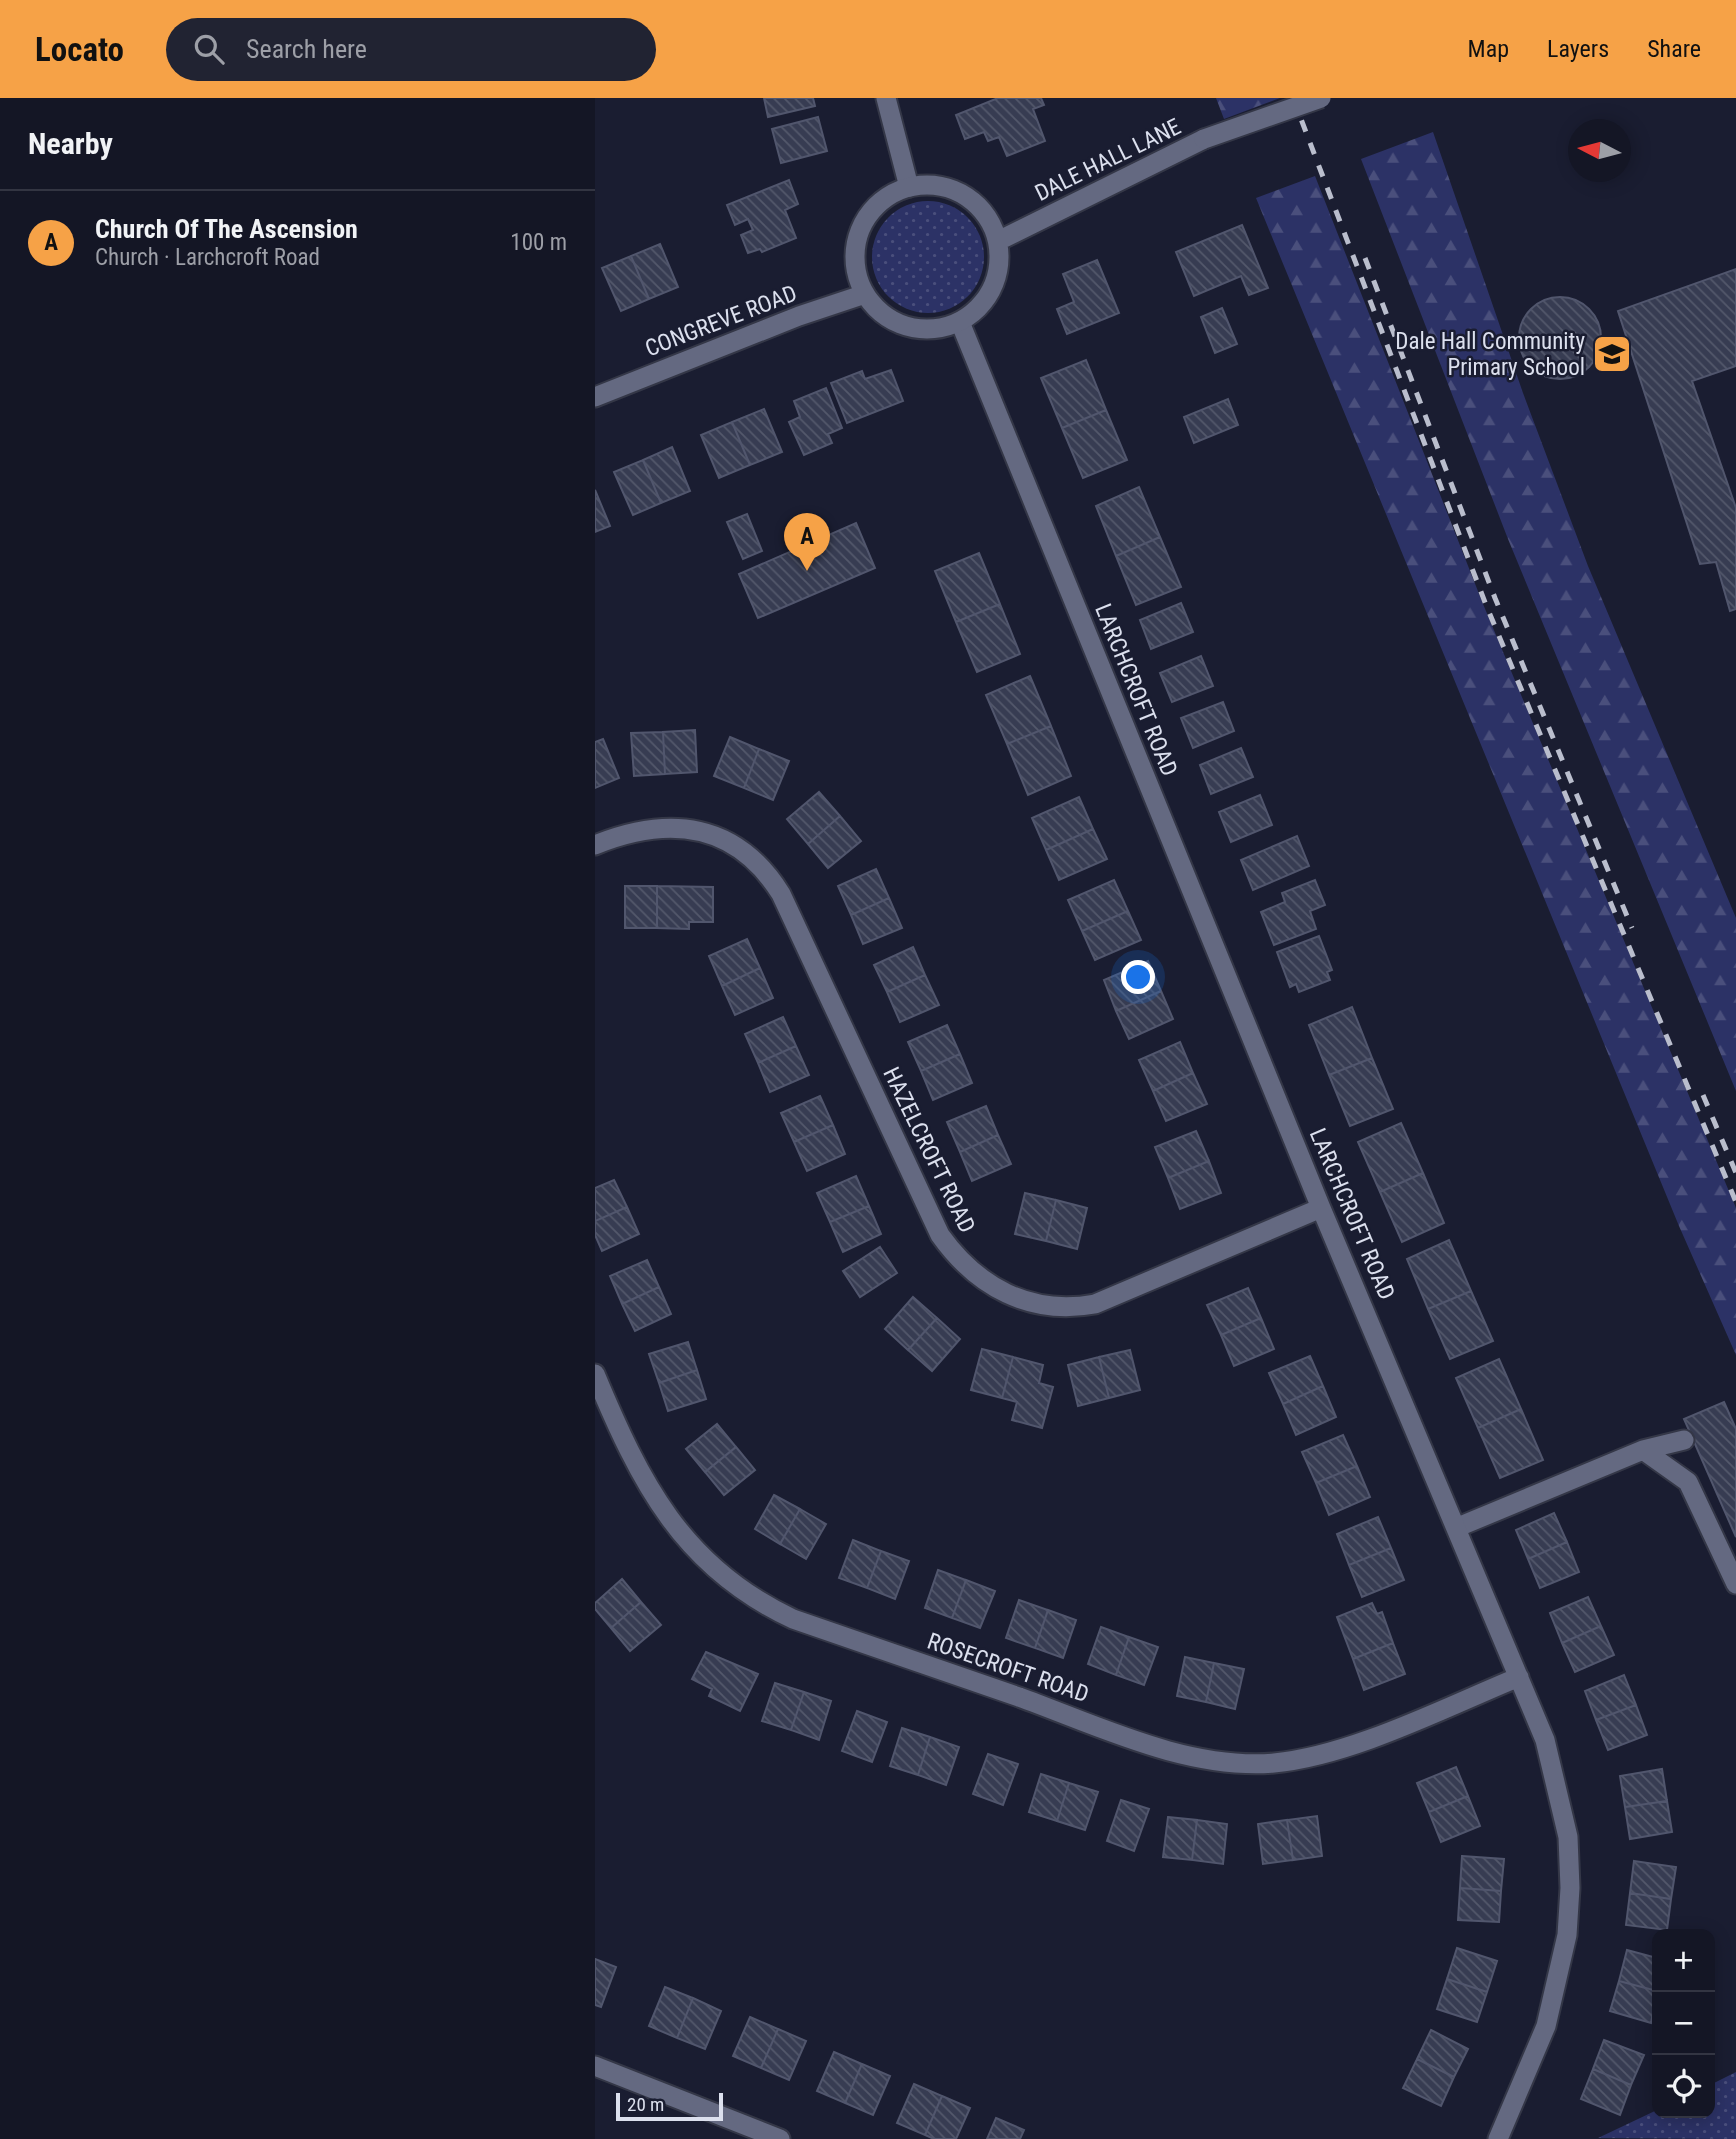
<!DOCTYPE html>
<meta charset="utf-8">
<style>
:root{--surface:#141625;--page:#212332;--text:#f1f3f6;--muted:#9d9fa7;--line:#333542;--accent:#f6a247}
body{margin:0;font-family:"Roboto Condensed",sans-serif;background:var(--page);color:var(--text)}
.controls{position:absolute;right:21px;bottom:21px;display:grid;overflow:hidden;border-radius:14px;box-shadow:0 4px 18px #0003}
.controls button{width:63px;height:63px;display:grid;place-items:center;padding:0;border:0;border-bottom:2px solid var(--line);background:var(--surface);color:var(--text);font:35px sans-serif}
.compass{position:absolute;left:973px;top:21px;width:63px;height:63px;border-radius:50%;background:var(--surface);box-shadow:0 4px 18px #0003;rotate:276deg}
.scale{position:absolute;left:21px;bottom:18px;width:107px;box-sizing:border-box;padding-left:7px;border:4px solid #dce0ee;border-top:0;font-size:19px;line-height:24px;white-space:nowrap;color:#dce0ee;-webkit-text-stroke:5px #1a1d31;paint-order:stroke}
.you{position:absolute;left:544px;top:880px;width:24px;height:24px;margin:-18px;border:5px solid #fff;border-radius:50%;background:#1a73e8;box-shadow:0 0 0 10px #1a73e833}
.badge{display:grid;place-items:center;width:46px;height:46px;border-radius:50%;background:var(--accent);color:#111;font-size:23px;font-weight:700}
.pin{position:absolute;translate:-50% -58px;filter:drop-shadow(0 2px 4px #0008)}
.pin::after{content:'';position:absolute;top:37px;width:24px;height:21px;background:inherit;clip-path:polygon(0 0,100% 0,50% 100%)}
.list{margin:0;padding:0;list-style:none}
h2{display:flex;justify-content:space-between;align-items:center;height:91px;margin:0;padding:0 28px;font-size:30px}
h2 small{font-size:23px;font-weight:400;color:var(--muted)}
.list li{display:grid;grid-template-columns:46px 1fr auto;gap:21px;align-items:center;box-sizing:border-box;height:105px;padding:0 28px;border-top:2px solid var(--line)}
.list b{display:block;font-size:26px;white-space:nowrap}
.list p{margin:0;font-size:23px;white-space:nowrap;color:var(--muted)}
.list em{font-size:23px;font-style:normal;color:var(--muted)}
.icon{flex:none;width:38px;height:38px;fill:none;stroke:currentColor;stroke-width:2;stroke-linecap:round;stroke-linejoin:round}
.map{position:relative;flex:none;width:1141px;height:2041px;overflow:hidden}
header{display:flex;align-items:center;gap:42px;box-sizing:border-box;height:98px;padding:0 35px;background:var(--accent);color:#111}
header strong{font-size:33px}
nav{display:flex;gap:38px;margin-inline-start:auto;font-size:24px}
.search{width:490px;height:63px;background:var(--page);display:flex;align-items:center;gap:18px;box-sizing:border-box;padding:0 24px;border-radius:38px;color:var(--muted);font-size:26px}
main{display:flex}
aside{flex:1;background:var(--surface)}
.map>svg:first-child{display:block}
.grass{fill:url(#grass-dots)}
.forest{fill:url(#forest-firs)}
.building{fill:url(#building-back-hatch);stroke:#51566d;stroke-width:2}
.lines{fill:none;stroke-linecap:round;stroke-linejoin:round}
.service-casing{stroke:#343747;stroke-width:23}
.minor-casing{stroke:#343747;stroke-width:23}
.tertiary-casing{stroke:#343747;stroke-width:23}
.service{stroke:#646981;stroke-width:19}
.minor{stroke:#646981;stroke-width:19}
.tertiary{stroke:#646981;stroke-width:19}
.rail{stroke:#babecd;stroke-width:5;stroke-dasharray:12 12;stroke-linecap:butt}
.tertiary-bridge-casing{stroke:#343747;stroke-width:23;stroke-linecap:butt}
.tertiary-bridge{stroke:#646981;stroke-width:19}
.labels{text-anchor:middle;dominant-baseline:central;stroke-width:5;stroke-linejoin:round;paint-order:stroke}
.street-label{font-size:23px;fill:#dce0ee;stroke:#1a1d31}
.poi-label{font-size:23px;fill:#dce0ee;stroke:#1a1d31;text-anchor:end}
</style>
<header>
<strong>Locato</strong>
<div class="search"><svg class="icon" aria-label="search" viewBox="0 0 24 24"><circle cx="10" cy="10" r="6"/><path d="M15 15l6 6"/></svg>Search here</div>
<nav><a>Map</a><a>Layers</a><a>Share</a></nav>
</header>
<main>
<aside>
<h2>Nearby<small></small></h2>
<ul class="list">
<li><span class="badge">A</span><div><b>Church Of The Ascension</b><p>Church · Larchcroft Road</p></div><em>100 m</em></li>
</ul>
</aside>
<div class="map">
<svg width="1141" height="2041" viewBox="0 0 1141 2041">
<defs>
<pattern id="grass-dots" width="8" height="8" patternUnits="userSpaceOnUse" patternTransform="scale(1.75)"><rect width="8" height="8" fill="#2c3266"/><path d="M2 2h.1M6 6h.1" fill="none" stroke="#4a4f7c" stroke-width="1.8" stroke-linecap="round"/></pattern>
<pattern id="forest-firs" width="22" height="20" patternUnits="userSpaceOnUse" patternTransform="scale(1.75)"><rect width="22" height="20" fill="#2c3266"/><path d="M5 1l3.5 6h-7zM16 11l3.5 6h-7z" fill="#4a4f7c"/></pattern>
<pattern id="building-back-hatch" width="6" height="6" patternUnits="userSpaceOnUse" patternTransform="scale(1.75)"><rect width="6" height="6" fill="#373c52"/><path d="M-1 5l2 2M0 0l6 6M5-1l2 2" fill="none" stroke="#53586b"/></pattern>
</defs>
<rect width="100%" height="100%" fill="#1a1d31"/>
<path class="grass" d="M277 159a56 56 0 1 1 112 0a56 56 0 1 1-112 0Z
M 1141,1974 L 1141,2041 L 1003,2040 L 1062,2012 L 1062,2015 L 1115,2015 L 1115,1987 Z"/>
<path class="forest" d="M 621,0 L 685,0 L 629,21 Z
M 838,34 L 928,295 L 993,468 L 1141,820 L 1141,993 L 913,441 L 766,61 Z
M 720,78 L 888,506 L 1141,1110 L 1141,1257 L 1084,1128 L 661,100 Z"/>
<path class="building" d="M 169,0 L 218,0 L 220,8 L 173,19 Z
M 403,0 L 446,0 L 449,7 L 438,11 L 450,43 L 412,58 L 404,39 L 393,43 L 389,34 L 370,41 L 361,17 Z
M 223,19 L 232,53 L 186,65 L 177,31 Z
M 194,82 L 203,106 L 190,112 L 201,140 L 167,154 L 165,151 L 153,155 L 146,137 L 158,132 L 153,121 L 140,127 L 132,107 Z
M 647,127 L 673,190 L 654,197 L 646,178 L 599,198 L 581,154 Z
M 65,146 L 83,189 L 54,201 L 36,158 Z
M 36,158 L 54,201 L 26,213 L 7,170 Z
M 502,162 L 524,215 L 472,236 L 462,211 L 479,204 L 468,176 Z
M 1141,171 L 1141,268 L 1097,283 L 1141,410 L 1141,511 L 1135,513 L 1121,464 L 1105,466 L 1023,213 Z
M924 240a41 41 0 1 1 82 0a41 41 0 1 1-82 0Z
M 627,210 L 642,246 L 620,255 L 606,219 Z
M 491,262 L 511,312 L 467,330 L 446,280 Z
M 296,272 L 308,303 L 252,325 L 236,285 L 267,273 L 270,281 Z
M 231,290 L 247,330 L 233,336 L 237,345 L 209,357 L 194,324 L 205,319 L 199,303 Z
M 633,301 L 643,327 L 599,345 L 589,319 Z
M 169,311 L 187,354 L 155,367 L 137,324 Z
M 511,312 L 532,362 L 488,380 L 467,330 Z
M 137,324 L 155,367 L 124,380 L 106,337 Z
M 77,349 L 95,393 L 66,405 L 48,362 Z
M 48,362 L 66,405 L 38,417 L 19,374 Z
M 544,389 L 565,439 L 521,458 L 501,408 Z
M 0,392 L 15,428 L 0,434 Z
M 152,416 L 167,453 L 148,461 L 132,424 Z
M 261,425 L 280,470 L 163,520 L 144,476 Z
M 565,439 L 586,489 L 541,507 L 521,458 Z
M 384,455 L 405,506 L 361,524 L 340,473 Z
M 586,505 L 598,534 L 556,551 L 545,522 Z
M 405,506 L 425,556 L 382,574 L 361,524 Z
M 606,558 L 618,588 L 577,604 L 565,575 Z
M 435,578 L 456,628 L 412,646 L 391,597 Z
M 628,604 L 639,633 L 598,650 L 586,620 Z
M 456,628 L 476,678 L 433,697 L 412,646 Z
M 100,632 L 102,674 L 70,676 L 68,634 Z
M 68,634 L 70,676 L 39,678 L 36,635 Z
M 135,639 L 164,651 L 149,690 L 119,678 Z
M 8,641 L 24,680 L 0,690 L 0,644 Z
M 646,650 L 658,679 L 616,696 L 605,667 Z
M 164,651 L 194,663 L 178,702 L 149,690 Z
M 224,694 L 245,718 L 213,746 L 192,721 Z
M 665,697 L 677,727 L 636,744 L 624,714 Z
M 484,699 L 498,731 L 451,752 L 437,720 Z
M 245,718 L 266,743 L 233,770 L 213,746 Z
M 498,731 L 512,761 L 464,782 L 451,752 Z
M 702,738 L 714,768 L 658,792 L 646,762 Z
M 281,771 L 294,800 L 256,817 L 243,788 Z
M 519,782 L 533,813 L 487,833 L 473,802 Z
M 720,782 L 730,807 L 715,813 L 721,831 L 679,847 L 666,814 L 690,804 L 687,795 Z
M 30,788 L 62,788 L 62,830 L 30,830 Z
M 62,788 L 118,789 L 118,824 L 94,824 L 94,831 L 62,830 Z
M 294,800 L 307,830 L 268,846 L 256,817 Z
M 533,813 L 546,842 L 500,862 L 487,833 Z
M 724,838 L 737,872 L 732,874 L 735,882 L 704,894 L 701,886 L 695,889 L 682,854 Z
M 152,841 L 165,870 L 127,888 L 114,858 Z
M 318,849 L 330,877 L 292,894 L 279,867 Z
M 553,863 L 566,893 L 521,913 L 509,882 Z
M 165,870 L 178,900 L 140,917 L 127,888 Z
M 330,877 L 344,907 L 305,924 L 292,894 Z
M 566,893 L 578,921 L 534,941 L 521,913 Z
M 757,909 L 777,960 L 734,977 L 714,927 Z
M 188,919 L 201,948 L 163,965 L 150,936 Z
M 352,927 L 365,956 L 326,973 L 313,944 Z
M 585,944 L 598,975 L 558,993 L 544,962 Z
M 201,948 L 214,977 L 175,994 L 163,965 Z
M 365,956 L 377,985 L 338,1002 L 326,973 Z
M 777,960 L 798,1011 L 755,1028 L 734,977 Z
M 598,975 L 612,1006 L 571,1023 L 558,993 Z
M 225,998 L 238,1027 L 199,1044 L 186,1015 Z
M 391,1008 L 403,1037 L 365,1054 L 352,1024 Z
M 806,1025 L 828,1075 L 785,1094 L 763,1044 Z
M 238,1027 L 250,1056 L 212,1073 L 199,1044 Z
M 601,1033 L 614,1063 L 573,1080 L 560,1049 Z
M 403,1037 L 416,1066 L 377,1083 L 365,1054 Z
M 614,1063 L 626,1095 L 585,1111 L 573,1080 Z
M 828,1075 L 849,1125 L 807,1144 L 785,1094 Z
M 261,1078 L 274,1108 L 235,1124 L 222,1095 Z
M 19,1082 L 32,1109 L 0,1123 L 0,1090 Z
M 430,1095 L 461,1102 L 451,1143 L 420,1136 Z
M 461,1102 L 492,1110 L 482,1151 L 451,1143 Z
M 274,1108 L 286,1136 L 248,1154 L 235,1124 Z
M 32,1109 L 44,1136 L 7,1153 L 0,1137 L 0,1123 Z
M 854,1142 L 876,1193 L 833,1211 L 812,1161 Z
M 285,1149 L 302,1175 L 265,1199 L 248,1173 Z
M 52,1162 L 64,1189 L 27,1206 L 15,1178 Z
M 64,1189 L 76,1216 L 40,1233 L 27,1206 Z
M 653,1190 L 666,1220 L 626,1237 L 612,1207 Z
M 876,1193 L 898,1243 L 855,1261 L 833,1211 Z
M 318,1199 L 342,1220 L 313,1252 L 290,1231 Z
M 342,1220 L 365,1241 L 337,1273 L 313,1252 Z
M 666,1220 L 679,1251 L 639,1268 L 626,1237 Z
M 93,1244 L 102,1272 L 64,1285 L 54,1256 Z
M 387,1251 L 418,1259 L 407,1300 L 376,1292 Z
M 535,1252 L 545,1292 L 514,1300 L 504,1259 Z
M 715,1258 L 728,1288 L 688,1306 L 674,1275 Z
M 418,1259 L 448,1267 L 444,1285 L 458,1289 L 447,1330 L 417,1322 L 422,1304 L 407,1300 Z
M 504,1259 L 514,1300 L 483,1308 L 473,1267 Z
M 904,1261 L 926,1311 L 883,1330 L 861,1280 Z
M 102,1272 L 111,1301 L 73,1313 L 64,1285 Z
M 728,1288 L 741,1319 L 701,1337 L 688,1306 Z
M 1129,1304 L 1141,1331 L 1141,1439 L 1089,1321 Z
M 926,1311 L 948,1362 L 905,1380 L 883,1330 Z
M 122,1326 L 141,1349 L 110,1374 L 91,1351 Z
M 748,1337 L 762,1368 L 721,1385 L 707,1354 Z
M 141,1349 L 160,1372 L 129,1397 L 110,1374 Z
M 762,1368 L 775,1399 L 734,1417 L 721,1385 Z
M 179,1397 L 205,1411 L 185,1446 L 160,1431 Z
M 205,1411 L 231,1426 L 211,1461 L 185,1446 Z
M 959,1415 L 972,1444 L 933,1461 L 921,1432 Z
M 783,1419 L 796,1450 L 754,1467 L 742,1436 Z
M 258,1442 L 286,1453 L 272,1490 L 244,1480 Z
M 972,1444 L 984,1474 L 945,1490 L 933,1461 Z
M 796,1450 L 809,1482 L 767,1499 L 754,1467 Z
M 286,1453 L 314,1463 L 300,1501 L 272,1490 Z
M 343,1472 L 371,1482 L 357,1520 L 330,1510 Z
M 27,1481 L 46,1504 L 16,1530 L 0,1511 L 0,1505 Z
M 371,1482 L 400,1493 L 385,1530 L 357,1520 Z
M 993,1499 L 1006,1528 L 967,1545 L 955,1515 Z
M 424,1502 L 453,1512 L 440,1550 L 411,1540 Z
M 46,1504 L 66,1527 L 35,1553 L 16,1530 Z
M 777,1505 L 782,1516 L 787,1514 L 798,1545 L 758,1561 L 742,1519 Z
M 453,1512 L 481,1522 L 468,1560 L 440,1550 Z
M 1006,1528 L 1019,1557 L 980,1574 L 967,1545 Z
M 506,1529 L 534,1539 L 521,1577 L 493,1566 Z
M 534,1539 L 563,1549 L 549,1587 L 521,1577 Z
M 798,1545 L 810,1576 L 769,1592 L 758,1561 Z
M 111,1554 L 163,1576 L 145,1613 L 114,1598 L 117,1591 L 97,1581 Z
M 590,1559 L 619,1565 L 611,1604 L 582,1598 Z
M 619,1565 L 649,1571 L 640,1611 L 611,1604 Z
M 1029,1577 L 1041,1607 L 1001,1622 L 990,1593 Z
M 180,1585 L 209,1594 L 196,1632 L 167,1623 Z
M 209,1594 L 236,1603 L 224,1642 L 196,1632 Z
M 1041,1607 L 1052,1637 L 1013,1652 L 1001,1622 Z
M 262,1613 L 292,1624 L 277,1664 L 247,1653 Z
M 307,1630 L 335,1639 L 323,1677 L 295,1668 Z
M 335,1639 L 364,1649 L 351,1687 L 323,1677 Z
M 393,1656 L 423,1666 L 408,1707 L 378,1696 Z
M 861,1669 L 873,1698 L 834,1714 L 822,1685 Z
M 1067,1671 L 1072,1703 L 1030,1709 L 1025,1678 Z
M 446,1676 L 474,1685 L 462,1723 L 434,1714 Z
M 474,1685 L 503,1694 L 490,1732 L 462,1723 Z
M 873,1698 L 885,1728 L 846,1744 L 834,1714 Z
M 526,1702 L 554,1711 L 539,1753 L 512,1743 Z
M 1072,1703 L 1077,1734 L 1035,1741 L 1030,1709 Z
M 722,1718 L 727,1758 L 698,1762 L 692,1722 Z
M 573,1719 L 602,1722 L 597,1762 L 568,1759 Z
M 602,1722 L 632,1726 L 628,1766 L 597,1762 Z
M 692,1722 L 698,1762 L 668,1766 L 663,1726 Z
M 867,1758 L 909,1761 L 906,1793 L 865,1790 Z
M 1039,1763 L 1081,1769 L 1076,1801 L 1035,1795 Z
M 865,1790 L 906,1793 L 904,1824 L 863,1822 Z
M 1035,1795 L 1076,1801 L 1072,1832 L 1031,1827 Z
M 862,1850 L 902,1863 L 892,1894 L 852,1881 Z
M 1032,1852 L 1062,1860 L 1062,1893 L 1024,1883 Z
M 0,1861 L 21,1869 L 6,1909 L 0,1907 Z
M 852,1881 L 892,1894 L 882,1924 L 842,1911 Z
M 1024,1883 L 1062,1893 L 1056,1925 L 1015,1913 Z
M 70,1889 L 98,1900 L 82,1940 L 54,1928 Z
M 98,1900 L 126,1913 L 110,1951 L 82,1940 Z
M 155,1919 L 183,1931 L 166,1970 L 138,1958 Z
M 183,1931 L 211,1943 L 194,1982 L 166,1970 Z
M 836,1932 L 873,1951 L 859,1979 L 822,1961 Z
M 1009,1942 L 1049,1957 L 1036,1987 L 998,1971 Z
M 239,1954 L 267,1966 L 250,2005 L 222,1993 Z
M 822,1961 L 859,1979 L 846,2008 L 808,1990 Z
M 267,1966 L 295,1978 L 278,2017 L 250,2005 Z
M 998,1971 L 1036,1987 L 1025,2017 L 986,2001 Z
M 319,1986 L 347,1998 L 330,2037 L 302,2025 Z
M 347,1998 L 375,2010 L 361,2041 L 339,2041 L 330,2037 Z
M 401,2020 L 429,2032 L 425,2041 L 392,2041 Z"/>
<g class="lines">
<defs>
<path id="service" d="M 1048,1352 L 1093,1384 L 1141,1486
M 863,1429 L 1048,1352 L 1089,1342"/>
<path id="minor" d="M 291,0 L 314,89
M 365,224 L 726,1110 L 950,1642 L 973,1739 L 975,1790 L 972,1837 L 951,1928 L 903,2041
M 0,747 C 74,717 141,724 186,796 L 345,1137 C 382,1189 435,1218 500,1206 L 726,1110
M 0,1276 C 45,1384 87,1469 198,1521 C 274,1547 349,1573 424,1599 C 504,1628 592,1672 679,1665 C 756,1658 851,1609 924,1579"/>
<path id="tertiary" d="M260 159a72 72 0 1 1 144 0a72 72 0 1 1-144 0Z
M 403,143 L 609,41
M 0,299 L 204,218 L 270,196
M 0,1968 L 185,2041"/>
</defs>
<use href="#service" class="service-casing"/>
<use href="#minor" class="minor-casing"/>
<use href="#tertiary" class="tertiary-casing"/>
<use href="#service" class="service"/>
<use href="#minor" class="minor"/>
<use href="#tertiary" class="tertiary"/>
<path class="rail" d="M 698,0 L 891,507 L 1141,1104
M 770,160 L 900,500 L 1037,830
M 1108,997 L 1141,1075"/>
<defs>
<path id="tertiary-bridge" d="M 609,41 L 726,0"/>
</defs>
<use href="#tertiary-bridge" class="tertiary-bridge-casing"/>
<use href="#tertiary-bridge" class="tertiary-bridge"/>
</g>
<defs>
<symbol id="school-square" viewBox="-11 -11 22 22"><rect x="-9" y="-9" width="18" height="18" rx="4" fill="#f6a247" stroke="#1a1d31"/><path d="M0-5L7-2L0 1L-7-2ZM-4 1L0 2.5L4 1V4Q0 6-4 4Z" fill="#111"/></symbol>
</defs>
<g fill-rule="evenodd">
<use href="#school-square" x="995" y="234" width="44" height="44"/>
</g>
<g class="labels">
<g class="street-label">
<text transform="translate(513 62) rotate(-26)">DALE HALL LANE</text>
<text transform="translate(126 223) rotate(-21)">CONGREVE ROAD</text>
<text transform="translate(541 592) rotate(68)">LARCHCROFT ROAD</text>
<text transform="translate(334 1052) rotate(64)">HAZELCROFT ROAD</text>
<text transform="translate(757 1116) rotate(67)">LARCHCROFT ROAD</text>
<text transform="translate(413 1570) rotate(19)">ROSECROFT ROAD</text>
</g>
<g class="poi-label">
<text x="990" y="243">Dale Hall Community<tspan x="990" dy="26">Primary School</tspan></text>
</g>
</g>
</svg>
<div class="controls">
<button>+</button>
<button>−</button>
<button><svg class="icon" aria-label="locate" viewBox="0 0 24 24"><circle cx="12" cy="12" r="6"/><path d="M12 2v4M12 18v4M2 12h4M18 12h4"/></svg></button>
</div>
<svg class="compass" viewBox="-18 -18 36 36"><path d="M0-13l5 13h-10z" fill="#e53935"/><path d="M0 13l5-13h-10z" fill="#9d9fa7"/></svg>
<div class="scale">20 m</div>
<div class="you"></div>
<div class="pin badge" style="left:212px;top:473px">A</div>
</div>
</main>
